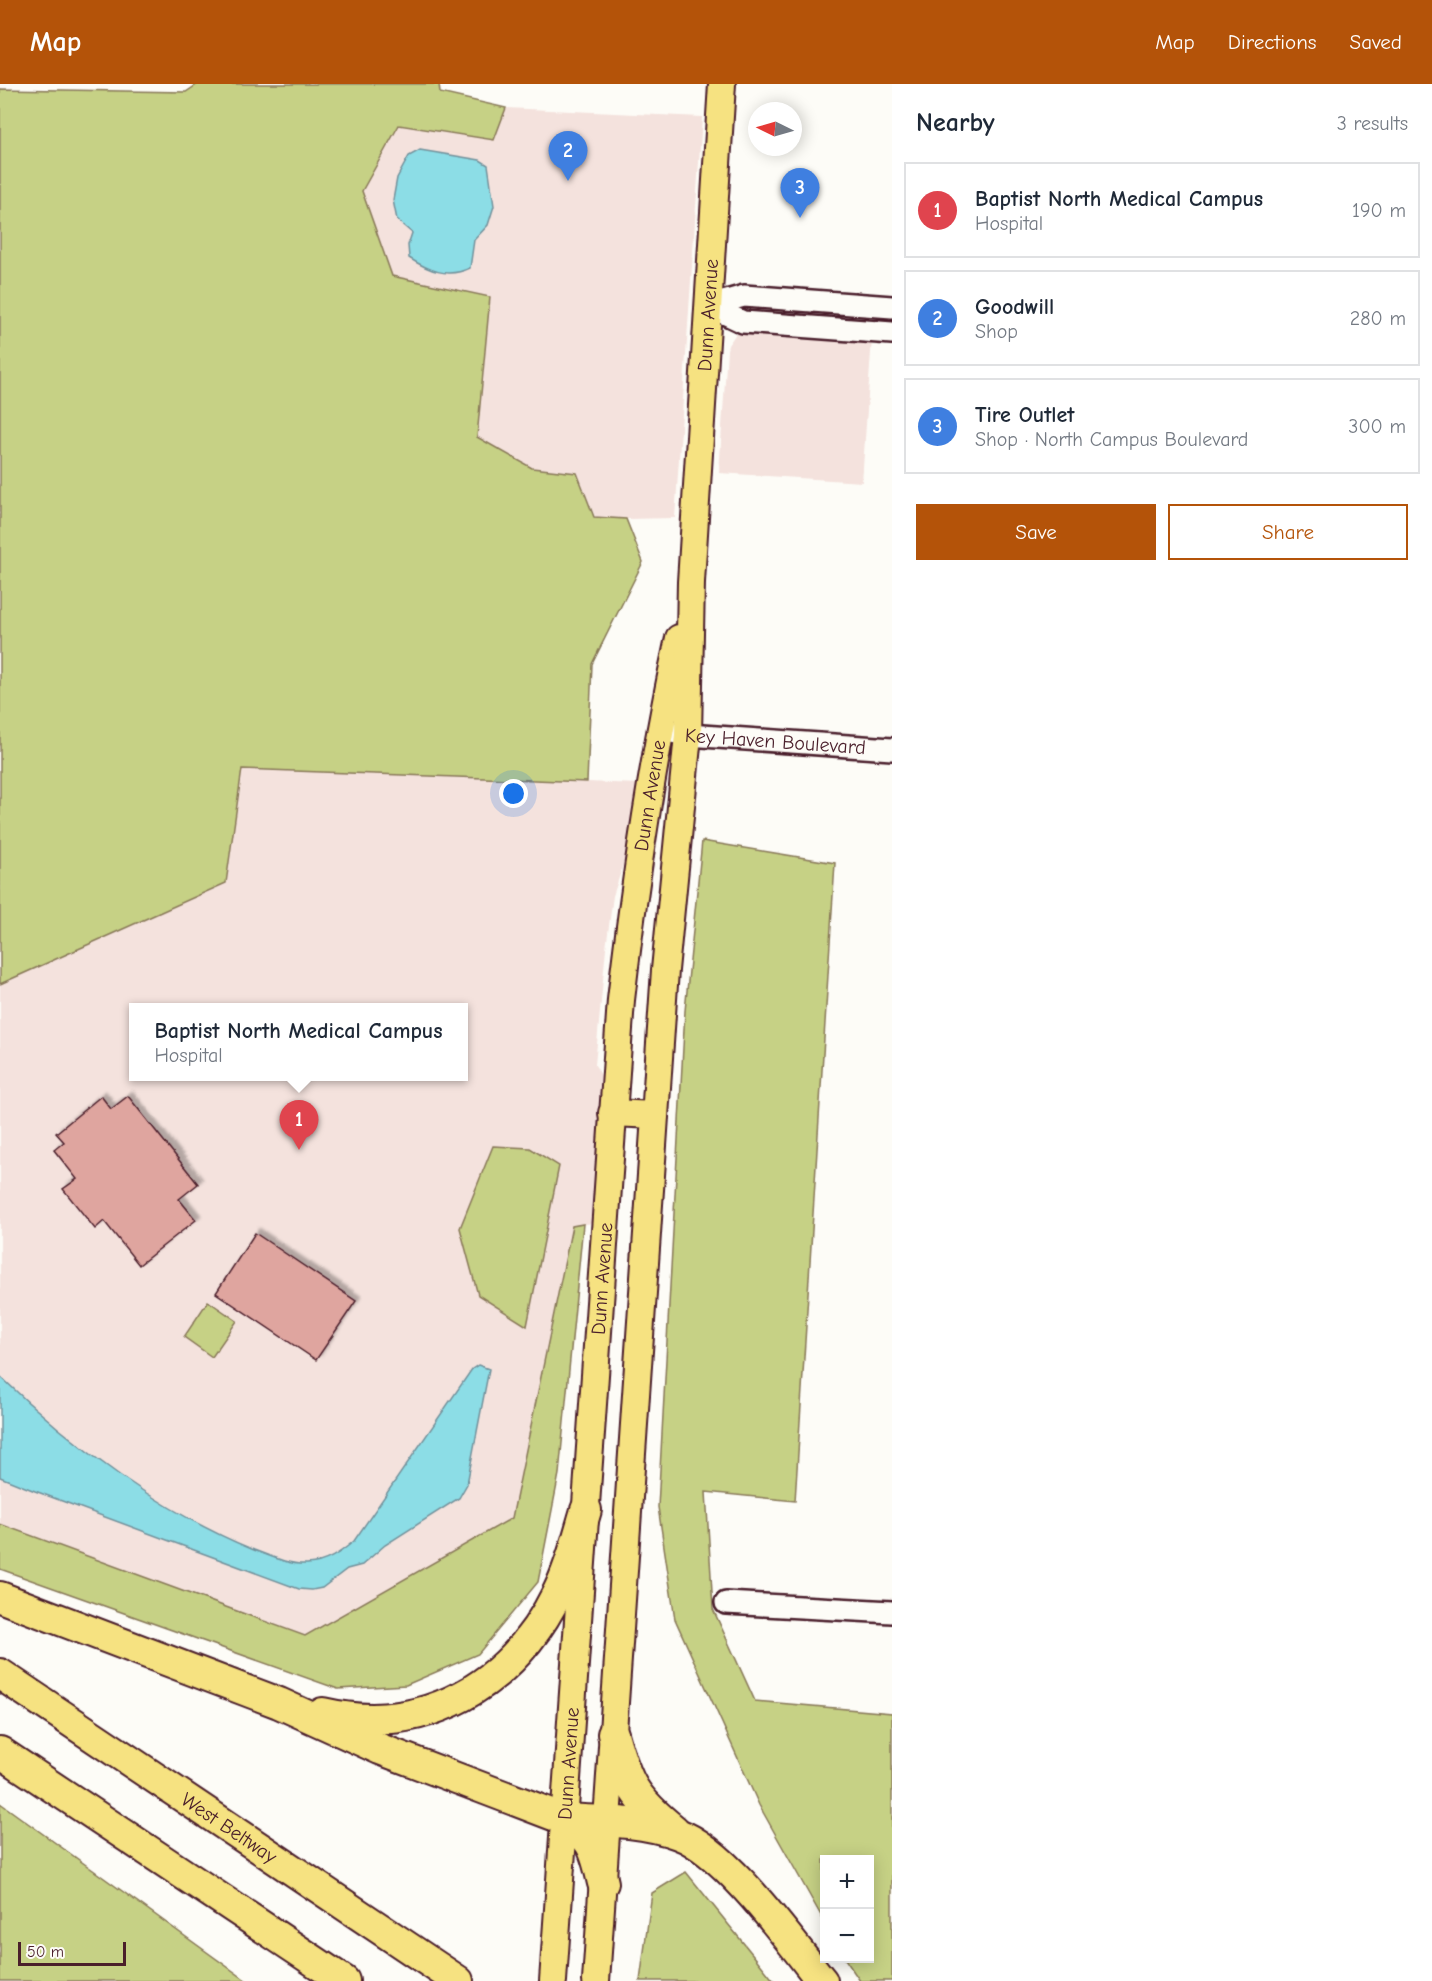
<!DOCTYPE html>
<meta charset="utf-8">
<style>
:root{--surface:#fff;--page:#f6f6f7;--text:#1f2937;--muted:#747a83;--line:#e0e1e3;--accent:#b45309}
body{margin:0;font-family:"Comic Neue",sans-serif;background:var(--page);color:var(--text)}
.controls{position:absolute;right:18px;bottom:18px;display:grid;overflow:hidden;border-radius:0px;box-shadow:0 3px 15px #0003}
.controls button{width:54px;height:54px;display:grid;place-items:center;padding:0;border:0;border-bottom:2px solid var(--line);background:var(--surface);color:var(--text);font:30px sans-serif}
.compass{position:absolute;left:748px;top:18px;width:54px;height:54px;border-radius:50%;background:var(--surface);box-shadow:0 3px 15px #0003;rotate:275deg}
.scale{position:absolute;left:18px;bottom:15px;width:108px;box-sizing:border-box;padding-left:6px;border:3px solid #4a1f2b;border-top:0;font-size:16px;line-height:21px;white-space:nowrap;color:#4a1f2b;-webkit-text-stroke:4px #fdfcf7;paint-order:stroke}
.you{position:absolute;left:514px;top:710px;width:21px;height:21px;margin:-15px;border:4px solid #fff;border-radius:50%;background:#1a73e8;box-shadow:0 0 0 9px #1a73e833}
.badge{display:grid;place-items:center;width:39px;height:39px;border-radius:50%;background:var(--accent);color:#fff;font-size:20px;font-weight:700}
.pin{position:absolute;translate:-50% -50px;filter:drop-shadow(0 2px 3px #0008)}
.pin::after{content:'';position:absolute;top:32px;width:21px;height:18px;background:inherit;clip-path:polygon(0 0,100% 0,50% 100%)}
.popup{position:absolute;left:129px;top:919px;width:339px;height:78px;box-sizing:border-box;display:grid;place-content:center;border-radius:0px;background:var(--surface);filter:drop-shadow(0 2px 4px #0005);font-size:20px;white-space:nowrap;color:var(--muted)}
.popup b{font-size:22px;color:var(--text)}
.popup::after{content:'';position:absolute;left:50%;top:100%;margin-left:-12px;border:12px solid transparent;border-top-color:var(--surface)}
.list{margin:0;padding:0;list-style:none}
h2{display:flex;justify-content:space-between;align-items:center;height:78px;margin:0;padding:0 24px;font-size:26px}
h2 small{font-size:20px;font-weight:400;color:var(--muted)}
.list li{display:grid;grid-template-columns:39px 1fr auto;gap:18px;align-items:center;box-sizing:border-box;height:96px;margin:0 12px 12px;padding:0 12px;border:2px solid var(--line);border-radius:0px}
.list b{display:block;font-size:22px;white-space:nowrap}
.list p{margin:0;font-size:20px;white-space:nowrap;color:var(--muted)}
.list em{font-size:20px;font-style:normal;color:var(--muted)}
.actions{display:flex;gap:12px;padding:18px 24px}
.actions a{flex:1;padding:14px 0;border:2px solid var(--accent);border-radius:0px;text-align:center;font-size:21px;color:var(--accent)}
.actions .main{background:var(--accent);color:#fff}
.map{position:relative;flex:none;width:892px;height:1897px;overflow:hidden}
header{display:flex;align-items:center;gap:36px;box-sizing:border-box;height:84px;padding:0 30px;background:var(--accent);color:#fff}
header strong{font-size:28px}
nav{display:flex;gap:33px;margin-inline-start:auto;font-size:21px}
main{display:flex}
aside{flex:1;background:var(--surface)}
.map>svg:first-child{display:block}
.built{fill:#f4e2dd;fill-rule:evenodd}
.green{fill:#c6d185;stroke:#887858;stroke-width:1.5}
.water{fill:#8cdde6;stroke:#72919b;stroke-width:1.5}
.building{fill:#dfa59f;stroke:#4a1f2b;stroke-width:1.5;filter:url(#shadow)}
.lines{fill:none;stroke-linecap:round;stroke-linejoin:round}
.minor-casing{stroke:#4a1f2b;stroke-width:26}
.major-casing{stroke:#4a1f2b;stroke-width:30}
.highway-casing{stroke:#4a1f2b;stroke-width:34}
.minor{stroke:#fdfcf7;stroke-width:21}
.major{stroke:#f6e281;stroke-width:26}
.highway{stroke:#f6e281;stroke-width:30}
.labels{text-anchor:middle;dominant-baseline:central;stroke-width:4.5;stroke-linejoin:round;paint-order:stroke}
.street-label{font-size:20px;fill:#4a1f2b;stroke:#fdfcf7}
</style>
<header>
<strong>Map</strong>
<nav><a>Map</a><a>Directions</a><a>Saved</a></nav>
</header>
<main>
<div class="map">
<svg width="892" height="1897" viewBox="0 0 892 1897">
<defs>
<filter id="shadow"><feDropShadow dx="4.5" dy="-4.5" stdDeviation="1.5" flood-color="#0004"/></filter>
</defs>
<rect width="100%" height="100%" fill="#fdfcf7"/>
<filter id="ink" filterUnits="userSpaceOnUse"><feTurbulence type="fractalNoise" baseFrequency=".0167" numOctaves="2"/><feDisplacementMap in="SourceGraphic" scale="12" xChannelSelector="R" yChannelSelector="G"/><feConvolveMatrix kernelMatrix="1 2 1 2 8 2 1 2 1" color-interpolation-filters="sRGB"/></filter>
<g filter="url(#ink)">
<path class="built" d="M 506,24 L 702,33 L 675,434 L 626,435 L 595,433 L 577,389 L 532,384 L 477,353 L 490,213 L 392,192 L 362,107 L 399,41 L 493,56 Z
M 743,247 L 872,254 L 862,398 L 719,389 L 727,266 L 728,261 L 735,251 Z
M 241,685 L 639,700 L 628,766 L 613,812 L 606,864 L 595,981 L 602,993 L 593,1139 L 572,1142 L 512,1434 L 305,1552 L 0,1440 L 0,900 L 226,799 ZM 134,924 L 464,924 L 464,992 L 134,992 Z"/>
<path class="green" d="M 198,0 L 439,0 L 440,9 L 506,24 L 494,56 L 399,41 L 362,107 L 392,192 L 490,213 L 477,353 L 532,384 L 577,389 L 594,433 L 626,435 L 643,478 L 592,580 L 587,698 L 242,685 L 226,799 L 0,900 L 0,5 L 186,8 Z
M 702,757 L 835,779 L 795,1417 L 706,1408 L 713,1525 L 755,1617 L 892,1629 L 892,1897 L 860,1897 L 845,1875 L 870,1874 L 870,1776 L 824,1776 L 824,1837 L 759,1721 L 675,1535 L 658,1423 L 685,927 Z
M 493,1062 L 530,1064 L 559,1082 L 527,1242 L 478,1211 L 460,1144 Z
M 583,1140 L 559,1390 L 538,1498 L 478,1570 L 406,1601 L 338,1605 L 0,1485 L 0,1440 L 305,1552 L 512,1434 L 572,1142 Z
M 208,1217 L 237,1237 L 212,1273 L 184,1253 Z
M 0,1719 L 247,1897 L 0,1897 Z
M 686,1788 L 774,1897 L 640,1897 L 652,1809 Z"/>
<path class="water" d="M 420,66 L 480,76 L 488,81 L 494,122 L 488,141 L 474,156 L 470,184 C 447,195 428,186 409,174 L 408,161 L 412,149 L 397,136 L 393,116 L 397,94 L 409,72 Z
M 478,1281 L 489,1285 L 467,1400 L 459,1414 L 385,1461 L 362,1481 L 347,1485 L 322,1504 L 312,1506 L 299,1505 L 35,1407 L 0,1393 L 0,1292 C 71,1361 163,1429 254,1466 C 270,1472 289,1481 307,1480 C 326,1479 340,1469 354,1457 L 472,1285 Z"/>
<path class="building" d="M 101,1012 L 111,1025 L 128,1012 L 198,1100 L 179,1115 L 196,1136 L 139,1181 L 104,1137 L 95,1145 L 63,1105 L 77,1095 L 54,1066 L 64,1058 L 56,1049 Z
M 255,1149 L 356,1217 L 316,1276 L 216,1209 Z"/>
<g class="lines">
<defs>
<g id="minor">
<path d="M 709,222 L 743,238 L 892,249"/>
<path d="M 709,222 L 744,212 L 892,223"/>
<path id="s1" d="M 659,646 L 688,651 L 892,665"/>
<path d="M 726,1519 L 892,1528"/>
</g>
<g id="major">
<path d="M 612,1029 L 655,1031"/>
<path id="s2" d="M 553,1897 L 621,916 C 635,794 653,674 679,554"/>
<path id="s3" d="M 596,1897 L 665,886 L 688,651 L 691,498 L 722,0"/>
</g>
<g id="highway">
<path d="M 0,1513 L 279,1619 L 380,1665 L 564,1735 C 594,1755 595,1766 603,1799"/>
<path id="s4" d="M 0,1590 L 458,1897"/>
<path d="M 323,1629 C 426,1653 513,1600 558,1508 C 571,1482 578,1453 586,1426"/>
<path d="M 613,1650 C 627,1700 634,1714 674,1746"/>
<path d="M 0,1668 L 344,1897"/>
<path d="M 564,1735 C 602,1737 642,1737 678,1750 C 726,1767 789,1856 822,1897"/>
</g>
</defs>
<use href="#minor" class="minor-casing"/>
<use href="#major" class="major-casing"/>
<use href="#highway" class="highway-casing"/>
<use href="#minor" class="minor"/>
<use href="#major" class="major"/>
<use href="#highway" class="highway"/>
</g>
</g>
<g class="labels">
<g class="street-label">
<text stroke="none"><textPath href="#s3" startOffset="1670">Dunn Avenue</textPath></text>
<text stroke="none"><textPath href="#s1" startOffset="117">Key Haven Boulevard</textPath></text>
<text stroke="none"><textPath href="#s2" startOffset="1190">Dunn Avenue</textPath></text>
<text stroke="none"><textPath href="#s2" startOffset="704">Dunn Avenue</textPath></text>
<text stroke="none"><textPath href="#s2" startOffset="218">Dunn Avenue</textPath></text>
<text stroke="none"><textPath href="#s4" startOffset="276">West Beltway</textPath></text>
</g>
</g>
</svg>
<div class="controls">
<button>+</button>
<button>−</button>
</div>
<svg class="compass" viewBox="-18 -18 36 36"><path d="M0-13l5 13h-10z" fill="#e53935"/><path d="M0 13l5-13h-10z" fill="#747a83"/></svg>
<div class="scale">50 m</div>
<div class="you"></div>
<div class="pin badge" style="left:299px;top:1066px;background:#e0444e">1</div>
<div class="popup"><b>Baptist North Medical Campus</b>Hospital</div>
<div class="pin badge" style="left:568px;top:97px;background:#3f7fe0">2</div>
<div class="pin badge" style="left:800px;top:134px;background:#3f7fe0">3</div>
</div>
<aside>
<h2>Nearby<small>3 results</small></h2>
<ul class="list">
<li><span class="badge" style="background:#e0444e">1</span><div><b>Baptist North Medical Campus</b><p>Hospital</p></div><em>190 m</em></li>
<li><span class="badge" style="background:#3f7fe0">2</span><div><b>Goodwill</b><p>Shop</p></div><em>280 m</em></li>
<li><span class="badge" style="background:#3f7fe0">3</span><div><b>Tire Outlet</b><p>Shop · North Campus Boulevard</p></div><em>300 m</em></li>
</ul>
<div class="actions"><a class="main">Save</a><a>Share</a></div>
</aside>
</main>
